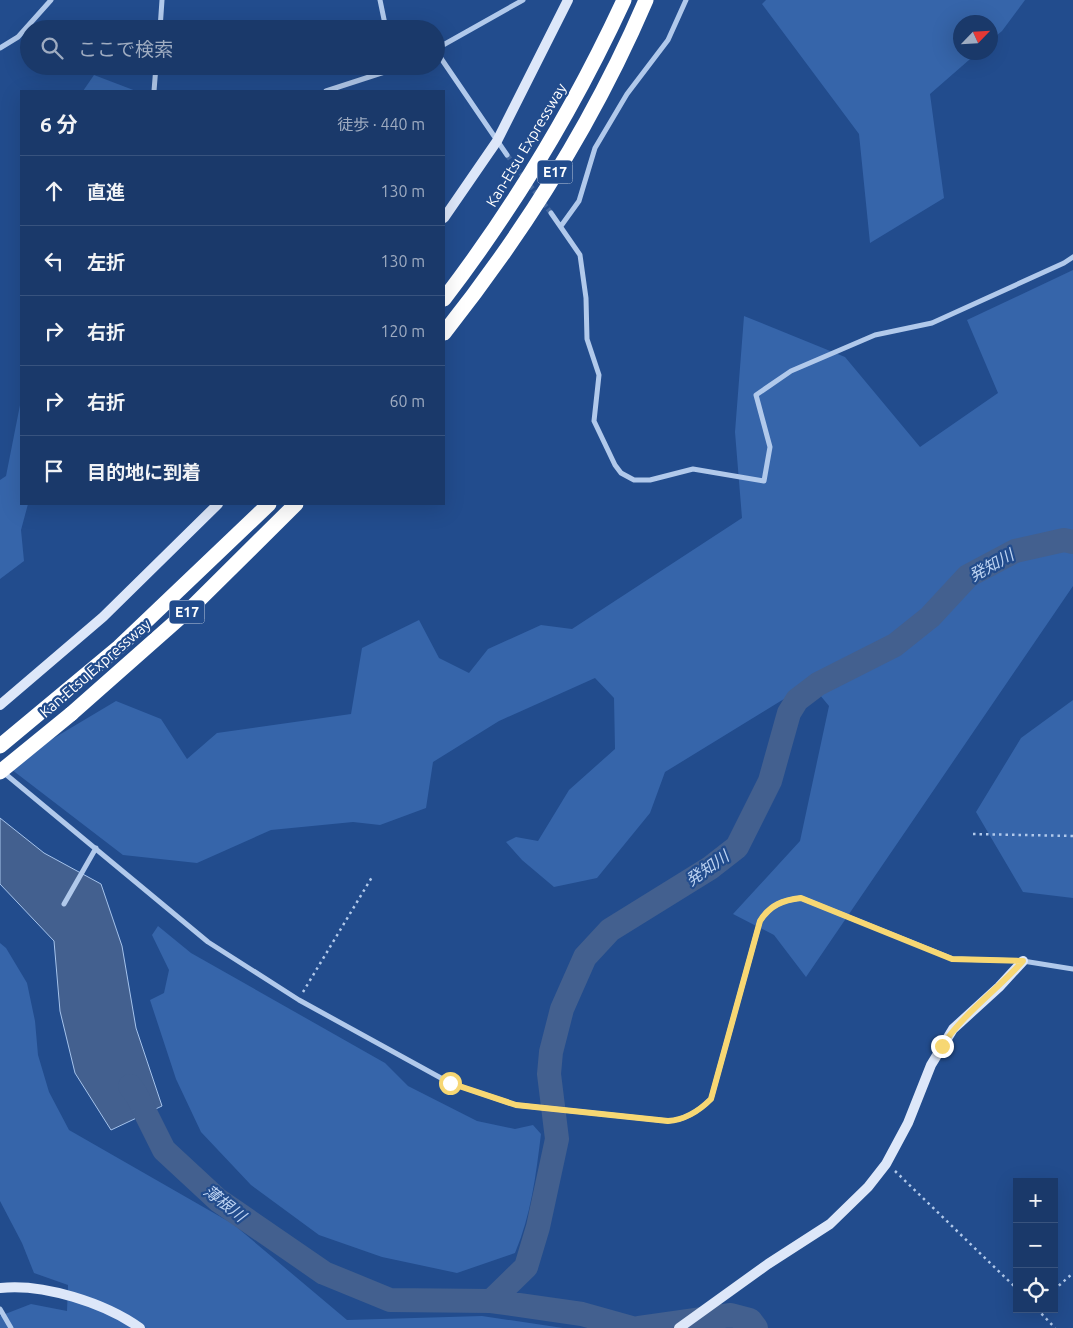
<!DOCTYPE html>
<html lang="ja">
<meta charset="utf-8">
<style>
:root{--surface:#1a396a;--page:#234070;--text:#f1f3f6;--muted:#9facc1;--line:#38537e}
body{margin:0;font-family:Ubuntu,"Noto Sans JP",sans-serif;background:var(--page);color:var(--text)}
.controls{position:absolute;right:15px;bottom:15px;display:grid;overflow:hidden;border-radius:0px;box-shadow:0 5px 20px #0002}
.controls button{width:45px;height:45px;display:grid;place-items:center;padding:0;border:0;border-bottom:1px solid var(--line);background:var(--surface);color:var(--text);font:25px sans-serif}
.compass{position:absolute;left:953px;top:15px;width:45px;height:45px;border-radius:50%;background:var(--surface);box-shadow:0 5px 20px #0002;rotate:65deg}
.stop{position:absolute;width:15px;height:15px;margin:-11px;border:4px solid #f7d773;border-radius:50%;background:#fff}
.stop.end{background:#f7d773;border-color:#fff;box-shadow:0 1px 5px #0008}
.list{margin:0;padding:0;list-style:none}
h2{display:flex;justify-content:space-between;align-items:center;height:65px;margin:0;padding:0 20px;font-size:21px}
h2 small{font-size:16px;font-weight:400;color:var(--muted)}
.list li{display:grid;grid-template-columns:32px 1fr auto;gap:15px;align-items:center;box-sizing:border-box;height:70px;padding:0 20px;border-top:1px solid var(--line)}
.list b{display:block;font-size:19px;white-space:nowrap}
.list em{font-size:16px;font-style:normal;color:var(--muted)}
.icon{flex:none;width:28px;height:28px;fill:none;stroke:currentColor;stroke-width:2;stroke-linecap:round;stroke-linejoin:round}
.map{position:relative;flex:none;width:1073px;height:1328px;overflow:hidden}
.search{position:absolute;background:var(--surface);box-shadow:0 5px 20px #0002;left:20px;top:20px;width:425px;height:55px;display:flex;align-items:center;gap:12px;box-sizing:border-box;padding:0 18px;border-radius:28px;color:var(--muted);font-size:19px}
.panel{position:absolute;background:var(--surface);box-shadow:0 5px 20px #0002;left:20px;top:90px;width:425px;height:415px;border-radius:0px}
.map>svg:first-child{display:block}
.green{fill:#3665aa}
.water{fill:#43608f;stroke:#a5c3ec}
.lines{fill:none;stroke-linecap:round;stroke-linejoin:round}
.river{stroke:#43608f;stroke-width:24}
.street-tunnel{stroke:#43679e;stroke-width:5;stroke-dasharray:5 2.5;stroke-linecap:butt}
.path{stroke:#b1c9eb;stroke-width:2.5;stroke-dasharray:2.5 4;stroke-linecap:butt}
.street{stroke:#b1c9eb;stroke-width:5}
.secondary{stroke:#dde7f9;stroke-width:10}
.highway{stroke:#fff;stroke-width:15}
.highway-bridge{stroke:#fff;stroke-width:15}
.route{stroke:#f7d773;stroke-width:6}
.labels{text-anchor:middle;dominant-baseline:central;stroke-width:4.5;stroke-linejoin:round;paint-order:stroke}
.shield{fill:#224c8d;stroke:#bdc9dd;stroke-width:1}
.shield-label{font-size:14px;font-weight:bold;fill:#fff}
.street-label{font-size:15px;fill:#fff;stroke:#224c8d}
.water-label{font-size:16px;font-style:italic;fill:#bdd3f2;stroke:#224c8d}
</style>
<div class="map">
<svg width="1073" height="1328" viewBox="0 0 1073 1328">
<rect width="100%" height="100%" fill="#224c8d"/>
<path class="green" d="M 766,0 L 1025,0 L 1002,31 L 991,40 L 990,22 L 960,22 L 960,52 L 977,53 L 930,94 L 944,198 L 870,243 L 859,134 L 762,4 Z
M 94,75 L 136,91 L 83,91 Z
M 1073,270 L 1073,586 L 806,977 L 774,935 L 733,914 L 800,841 L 829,706 L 810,683 L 665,772 L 650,813 L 597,878 L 554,887 L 522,860 L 506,842 L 516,837 L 538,841 L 569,790 L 615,749 L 614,698 L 595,678 L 499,721 L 433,762 L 426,808 L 380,825 L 353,822 L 271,830 L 197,863 L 123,855 L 7,766 L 116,701 L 161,719 L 187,759 L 217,733 L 351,714 L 362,648 L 419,620 L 439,658 L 469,673 L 488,649 L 541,625 L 572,629 L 742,518 L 735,432 L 744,316 L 845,357 L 920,447 L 998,393 L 967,320 Z
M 21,400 L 21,504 L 28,504 L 21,530 L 24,561 L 0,579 L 0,480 L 6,476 Z
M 1073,700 L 1073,898 L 1023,892 L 976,812 L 1021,738 Z
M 158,926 L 191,953 L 385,1063 L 408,1086 L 477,1121 L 515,1129 L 533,1125 L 541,1134 C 536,1175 531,1215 515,1253 L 457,1273 L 382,1257 L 319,1235 L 251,1185 L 201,1132 L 176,1079 L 150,1000 L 164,993 L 169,970 L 152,935 Z
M 0,943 L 6,948 L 27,983 L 35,1021 L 38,1055 L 49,1092 L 69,1130 L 233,1224 L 347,1320 L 482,1316 L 563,1328 L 0,1328 L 0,1316 L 31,1304 L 67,1311 L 68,1285 L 34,1273 L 22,1243 L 0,1201 Z"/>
<path class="water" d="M 0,818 L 44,853 L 101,884 L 122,946 L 136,1028 L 162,1106 L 111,1130 L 75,1073 L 60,1011 L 54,941 L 0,884 Z"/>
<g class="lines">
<path class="river" d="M 130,1086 L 136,1094 L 164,1150 L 218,1200 L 324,1273 L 390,1300 L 491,1301 L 582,1314 L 632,1328
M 491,1301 L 526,1267 L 538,1227 L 557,1139 L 549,1074 L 551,1052 L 562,1009 L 585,957 L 610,930 L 710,868 L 737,847 L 770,781 L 789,713 L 797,700 L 818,684 L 895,645 L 930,617 L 968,576 L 1015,551 L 1064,540 L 1073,542
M 639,1328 L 731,1315 L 750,1320 L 756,1328"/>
<path class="street-tunnel" d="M 507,155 L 551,213"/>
<path class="path" d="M 973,834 L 1073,836
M 303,992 L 372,877
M 895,1171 L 1017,1289
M 1054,1290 L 1073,1273
M 1037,1309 L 1055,1328"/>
<path class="street" d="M 380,0 L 386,29
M 160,29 L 162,0
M 0,48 L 18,37 L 51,0
M 436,49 L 523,0
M 436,51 L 507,155
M 154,91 L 156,66
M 326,91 L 403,66
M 551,213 L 580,255 L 586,298 L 587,339 L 599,375 L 594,421 L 615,465 L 621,473 L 634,480 L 650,480 L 693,469 L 764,481 L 770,447 L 756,395 L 791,371 L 875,335 L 932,323 L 1064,263 L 1073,257
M 561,226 L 579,201 L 595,148 L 627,94 L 668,40 L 686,0
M 3,772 L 208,942 L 299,1000 L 450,1083 L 516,1105 L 668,1121 C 684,1120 699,1111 711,1099 L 760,921 C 770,905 783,900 801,898 L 953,959 L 1023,961 L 1073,969
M 64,904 L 96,848
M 0,1309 L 11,1328"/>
<path class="secondary" d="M 444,218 L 497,141 L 568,0
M 0,705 L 103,617 L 218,504
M 0,1288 C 43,1283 105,1303 140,1328
M 679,1328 L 768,1264 L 830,1224 L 868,1187 L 886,1164 L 908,1123 L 931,1065 L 953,1029 L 999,987 L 1023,961"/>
<path class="highway" d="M 444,299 C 515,206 575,106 624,0
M 444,333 C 524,232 595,119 646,0
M 71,714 L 191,608 L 296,504
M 0,746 L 119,647 L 269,504"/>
<path class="highway-bridge" d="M 0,772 L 71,714"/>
</g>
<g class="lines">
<path class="route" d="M 450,1083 L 516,1105 L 668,1121 C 684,1120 699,1111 711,1099 L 760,921 C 770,905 783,900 801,898 L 952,959 L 1023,961 C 997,990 963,1014 942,1046"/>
</g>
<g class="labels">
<g class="shield">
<rect x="537.5" y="160.5" width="35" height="23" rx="4"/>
<rect x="169.5" y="600.5" width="35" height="23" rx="4"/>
</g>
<g class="shield-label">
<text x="555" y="172">E17</text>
<text x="187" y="612">E17</text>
</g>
<g class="street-label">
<text transform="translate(526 145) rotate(-59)">Kan-Etsu Expressway</text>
<text transform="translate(95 668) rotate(-41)">Kan-Etsu Expressway</text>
</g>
<g class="water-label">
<text transform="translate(991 565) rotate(-29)">発知川</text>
<text transform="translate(707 868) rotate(-35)">発知川</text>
<text transform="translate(225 1203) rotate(38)">薄根川</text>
</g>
</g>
</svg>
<div class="controls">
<button>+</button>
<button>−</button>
<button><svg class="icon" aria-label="locate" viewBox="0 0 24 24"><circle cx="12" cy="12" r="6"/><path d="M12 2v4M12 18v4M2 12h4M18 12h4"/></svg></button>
</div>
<svg class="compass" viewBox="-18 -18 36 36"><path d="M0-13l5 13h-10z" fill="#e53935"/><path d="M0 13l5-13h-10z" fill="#9facc1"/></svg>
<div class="stop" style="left:450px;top:1083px"></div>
<div class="stop end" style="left:942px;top:1046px"></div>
<div class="search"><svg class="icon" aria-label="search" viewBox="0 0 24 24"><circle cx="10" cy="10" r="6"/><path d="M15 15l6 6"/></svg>ここで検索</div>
<section class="panel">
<h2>6 分<small>徒歩 · 440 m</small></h2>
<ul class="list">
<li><svg class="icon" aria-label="ahead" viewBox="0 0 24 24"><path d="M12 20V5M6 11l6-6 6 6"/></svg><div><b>直進</b></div><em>130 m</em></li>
<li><svg class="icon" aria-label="left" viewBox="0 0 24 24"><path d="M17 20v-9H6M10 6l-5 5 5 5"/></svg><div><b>左折</b></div><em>130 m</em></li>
<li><svg class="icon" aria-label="right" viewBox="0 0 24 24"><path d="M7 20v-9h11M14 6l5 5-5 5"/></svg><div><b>右折</b></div><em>120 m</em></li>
<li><svg class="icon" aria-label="right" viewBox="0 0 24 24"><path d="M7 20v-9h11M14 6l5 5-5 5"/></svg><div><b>右折</b></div><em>60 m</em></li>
<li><svg class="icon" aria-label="arrive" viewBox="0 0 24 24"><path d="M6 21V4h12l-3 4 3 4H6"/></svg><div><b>目的地に到着</b></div></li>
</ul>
</section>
</div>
